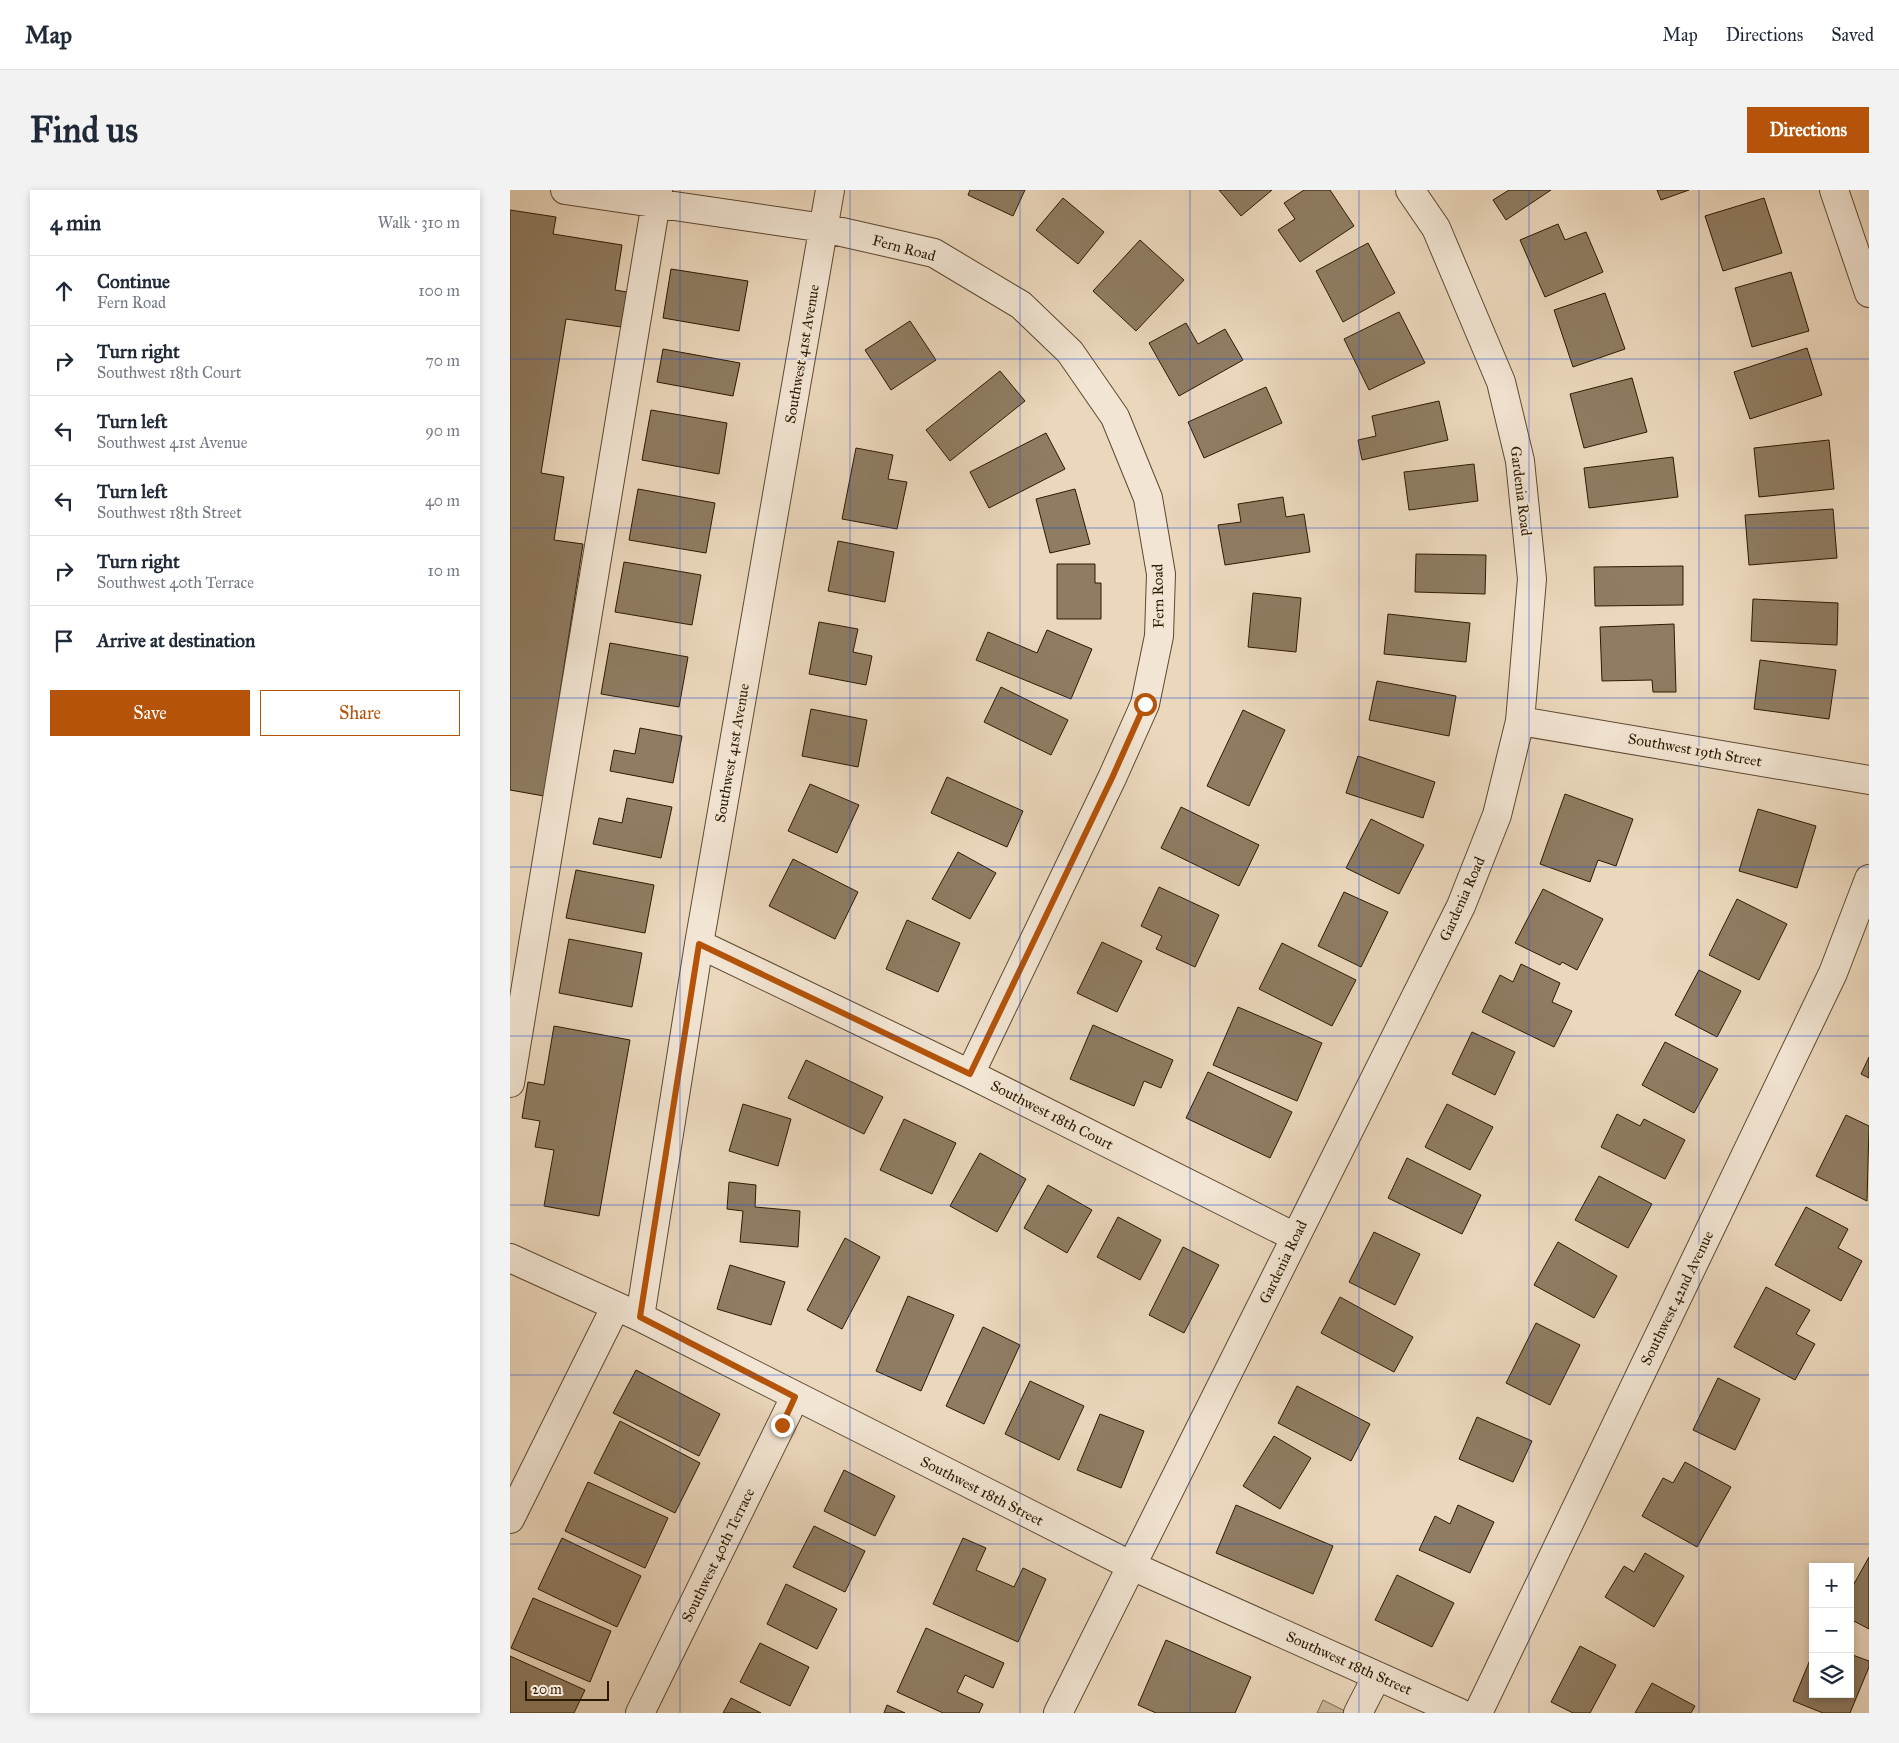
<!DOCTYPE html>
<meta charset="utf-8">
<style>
:root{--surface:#fff;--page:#f2f2f3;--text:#1f2937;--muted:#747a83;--line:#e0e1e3;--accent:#b45309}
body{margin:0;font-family:"IM FELL Great Primer",serif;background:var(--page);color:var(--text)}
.controls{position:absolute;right:15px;bottom:15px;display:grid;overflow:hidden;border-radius:0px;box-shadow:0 2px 8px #0003}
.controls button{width:45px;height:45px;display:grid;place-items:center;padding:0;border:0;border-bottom:1px solid var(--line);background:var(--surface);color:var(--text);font:25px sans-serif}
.scale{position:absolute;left:15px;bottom:12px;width:84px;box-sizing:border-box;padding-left:5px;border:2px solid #2c1a00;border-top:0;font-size:14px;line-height:18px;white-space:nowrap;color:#2c1a00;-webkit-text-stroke:4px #f2e5d3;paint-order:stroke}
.stop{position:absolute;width:15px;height:15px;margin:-11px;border:4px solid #b45309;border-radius:50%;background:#fff}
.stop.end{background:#b45309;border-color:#fff;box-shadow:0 1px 5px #0008}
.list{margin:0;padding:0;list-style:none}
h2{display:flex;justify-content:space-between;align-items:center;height:65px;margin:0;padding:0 20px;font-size:21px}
h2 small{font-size:16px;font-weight:400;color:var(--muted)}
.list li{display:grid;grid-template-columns:32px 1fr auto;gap:15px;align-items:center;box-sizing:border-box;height:70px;padding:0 20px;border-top:1px solid var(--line)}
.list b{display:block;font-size:19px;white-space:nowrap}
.list p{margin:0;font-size:16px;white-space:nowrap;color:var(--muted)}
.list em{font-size:16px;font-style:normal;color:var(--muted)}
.actions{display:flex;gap:10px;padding:15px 20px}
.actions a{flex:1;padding:11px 0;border:1px solid var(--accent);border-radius:0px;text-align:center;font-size:18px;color:var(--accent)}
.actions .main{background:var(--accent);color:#fff}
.icon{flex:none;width:28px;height:28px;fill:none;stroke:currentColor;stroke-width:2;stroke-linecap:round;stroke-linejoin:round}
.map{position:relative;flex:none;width:1359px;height:1523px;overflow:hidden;border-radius:0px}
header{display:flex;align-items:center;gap:30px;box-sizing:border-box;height:70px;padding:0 25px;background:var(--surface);border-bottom:1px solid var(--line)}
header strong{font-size:24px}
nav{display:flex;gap:28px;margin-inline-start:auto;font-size:18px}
.intro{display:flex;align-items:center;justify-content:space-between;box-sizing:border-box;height:120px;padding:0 30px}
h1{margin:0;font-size:35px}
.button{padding:12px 22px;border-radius:0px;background:var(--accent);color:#fff;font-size:18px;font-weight:700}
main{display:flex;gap:30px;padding:0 30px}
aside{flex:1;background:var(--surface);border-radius:0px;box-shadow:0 2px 8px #0003}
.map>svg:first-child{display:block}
.green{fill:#cbb79c;stroke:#7c684e}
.building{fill:#8f7c62;stroke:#2c1a00}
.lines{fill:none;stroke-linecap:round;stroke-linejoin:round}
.minor-casing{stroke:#5c492f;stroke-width:30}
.minor{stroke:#f2e5d3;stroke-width:28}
.route{stroke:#b45309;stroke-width:6}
.grid{fill:none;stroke:#1d4ed8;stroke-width:1;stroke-opacity:0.55}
.labels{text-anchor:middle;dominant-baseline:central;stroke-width:4;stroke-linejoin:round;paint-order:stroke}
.street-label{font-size:15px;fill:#2c1a00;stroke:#f2e5d3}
</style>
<header>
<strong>Map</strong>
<nav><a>Map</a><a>Directions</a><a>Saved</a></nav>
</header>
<div class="intro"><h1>Find us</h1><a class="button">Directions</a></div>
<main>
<aside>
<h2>4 min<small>Walk · 310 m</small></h2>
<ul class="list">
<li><svg class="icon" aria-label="ahead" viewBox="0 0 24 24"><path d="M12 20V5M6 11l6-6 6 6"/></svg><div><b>Continue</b><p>Fern Road</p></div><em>100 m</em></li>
<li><svg class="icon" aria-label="right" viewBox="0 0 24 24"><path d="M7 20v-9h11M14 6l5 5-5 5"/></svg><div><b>Turn right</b><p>Southwest 18th Court</p></div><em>70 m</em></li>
<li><svg class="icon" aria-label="left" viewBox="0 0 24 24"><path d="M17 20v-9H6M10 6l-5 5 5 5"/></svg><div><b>Turn left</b><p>Southwest 41st Avenue</p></div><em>90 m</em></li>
<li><svg class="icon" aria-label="left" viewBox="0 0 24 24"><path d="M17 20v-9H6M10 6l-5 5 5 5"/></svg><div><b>Turn left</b><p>Southwest 18th Street</p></div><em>40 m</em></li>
<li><svg class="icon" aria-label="right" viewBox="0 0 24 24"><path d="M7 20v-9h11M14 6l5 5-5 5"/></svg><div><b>Turn right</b><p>Southwest 40th Terrace</p></div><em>10 m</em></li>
<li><svg class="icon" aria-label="arrive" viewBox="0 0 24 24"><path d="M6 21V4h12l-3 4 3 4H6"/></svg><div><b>Arrive at destination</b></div></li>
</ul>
<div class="actions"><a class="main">Save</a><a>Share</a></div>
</aside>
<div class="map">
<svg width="1359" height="1523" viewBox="0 0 1359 1523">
<rect width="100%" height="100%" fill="#ebd7bc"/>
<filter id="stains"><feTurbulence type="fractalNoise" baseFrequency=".004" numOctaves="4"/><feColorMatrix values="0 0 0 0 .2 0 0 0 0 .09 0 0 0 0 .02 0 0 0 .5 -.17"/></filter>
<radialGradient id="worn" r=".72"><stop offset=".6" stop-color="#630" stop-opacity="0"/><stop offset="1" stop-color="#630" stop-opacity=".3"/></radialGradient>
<path class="green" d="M 813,1510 L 839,1523 L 807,1523 Z"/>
<path class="building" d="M 460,0 L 515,0 L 503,26 L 458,5 Z
M 709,0 L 762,0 L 731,26 Z
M 794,0 L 820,0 L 844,36 L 790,72 L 768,40 L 785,29 L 774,13 Z
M 999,0 L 1041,0 L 996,30 L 983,10 Z
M 1147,0 L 1179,0 L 1151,10 Z
M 553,8 L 594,42 L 568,74 L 526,40 Z
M 1254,8 L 1272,63 L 1213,81 L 1195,26 Z
M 0,20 L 46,27 L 43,44 L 112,55 L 105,100 L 117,102 L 111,137 L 56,129 L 31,283 L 54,287 L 44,350 L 73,354 L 34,606 L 0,600 Z
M 1048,34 L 1055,50 L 1076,42 L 1093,82 L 1035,107 L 1010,50 Z
M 630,50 L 674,90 L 626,141 L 583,101 Z
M 858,53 L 885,103 L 833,132 L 806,81 Z
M 161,79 L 238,91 L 229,141 L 153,128 Z
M 1281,82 L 1299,141 L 1242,157 L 1225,98 Z
M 1095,103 L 1115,159 L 1063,177 L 1044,120 Z
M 889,122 L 915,173 L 859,200 L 834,149 Z
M 400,131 L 426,170 L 381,200 L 355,160 Z
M 676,133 L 688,154 L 715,139 L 733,170 L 669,206 L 639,153 Z
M 1297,158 L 1312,205 L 1240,229 L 1224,182 Z
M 153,159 L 230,173 L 223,206 L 147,192 Z
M 490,181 L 515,211 L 440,271 L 416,240 Z
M 1122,188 L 1137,242 L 1074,258 L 1060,204 Z
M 756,197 L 772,233 L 694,268 L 678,232 Z
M 929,211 L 938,250 L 852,270 L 848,250 L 866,246 L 862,226 Z
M 141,220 L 217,233 L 209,284 L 132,270 Z
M 536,243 L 555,279 L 479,318 L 460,282 Z
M 1319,250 L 1324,299 L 1249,307 L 1244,258 Z
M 346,258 L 383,265 L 378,289 L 397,292 L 387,339 L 332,329 Z
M 1163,267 L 1168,307 L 1079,318 L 1074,278 Z
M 964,274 L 968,311 L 899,320 L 894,282 Z
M 128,299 L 205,313 L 196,363 L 119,350 Z
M 565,299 L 580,354 L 540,363 L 526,309 Z
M 773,307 L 776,327 L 794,324 L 800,362 L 715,375 L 708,335 L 731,332 L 728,314 Z
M 1323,319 L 1327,368 L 1239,375 L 1235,325 Z
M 328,351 L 384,362 L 375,412 L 318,401 Z
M 906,364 L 976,365 L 975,404 L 905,402 Z
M 114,372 L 191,385 L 182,435 L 105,422 Z
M 547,374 L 585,374 L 585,393 L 591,393 L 591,429 L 547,429 Z
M 1173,376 L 1173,415 L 1085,416 L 1084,377 Z
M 743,403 L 791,408 L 786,462 L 738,457 Z
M 1243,409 L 1328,413 L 1327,455 L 1241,451 Z
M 878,424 L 960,433 L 956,472 L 874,464 Z
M 309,432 L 348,439 L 343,462 L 362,466 L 356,495 L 299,484 Z
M 1164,434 L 1166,502 L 1143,502 L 1142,490 L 1092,491 L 1090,437 Z
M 537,440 L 582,459 L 561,509 L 466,470 L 478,442 L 527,463 Z
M 100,453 L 178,467 L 169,517 L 91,504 Z
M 1250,470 L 1326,480 L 1319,529 L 1244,519 Z
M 867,491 L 946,506 L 939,546 L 859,530 Z
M 491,497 L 558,530 L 541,565 L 474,532 Z
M 301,519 L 357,530 L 348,577 L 292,566 Z
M 733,520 L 775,540 L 739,616 L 697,596 Z
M 130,538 L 172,546 L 163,593 L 100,581 L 104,560 L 125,564 Z
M 848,566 L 925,592 L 913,628 L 836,603 Z
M 437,587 L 513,621 L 497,657 L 421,623 Z
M 300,594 L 349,615 L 327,663 L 278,641 Z
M 1055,604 L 1123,629 L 1106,676 L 1088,670 L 1080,692 L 1030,674 Z
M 117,608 L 162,617 L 151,668 L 83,654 L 89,628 L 112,633 Z
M 671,617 L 749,655 L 729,696 L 651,658 Z
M 1248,619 L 1306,636 L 1287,698 L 1229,681 Z
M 861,629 L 914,655 L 889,704 L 836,678 Z
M 448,662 L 486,683 L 460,729 L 422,709 Z
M 283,669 L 348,702 L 325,749 L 259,716 Z
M 66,680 L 144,695 L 135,743 L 56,728 Z
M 649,697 L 709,725 L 685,777 L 646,759 L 652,746 L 631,736 Z
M 1033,699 L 1093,729 L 1067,780 L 1052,772 L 1050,775 L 1005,753 Z
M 834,702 L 878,722 L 851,777 L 808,756 Z
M 1227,709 L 1277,734 L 1249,790 L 1199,765 Z
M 397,730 L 450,753 L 428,802 L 376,779 Z
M 59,749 L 132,763 L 122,817 L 49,803 Z
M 592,752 L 632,771 L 607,822 L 567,803 Z
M 772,753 L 846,790 L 822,836 L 749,799 Z
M 1011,774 L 1050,793 L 1042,812 L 1062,821 L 1044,857 L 972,822 L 990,785 L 1003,792 Z
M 1189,780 L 1231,801 L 1207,847 L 1165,825 Z
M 728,817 L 812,853 L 787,911 L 703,875 Z
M 583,835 L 663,870 L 651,898 L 634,891 L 624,916 L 560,889 Z
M 44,836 L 120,850 L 89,1026 L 34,1016 L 44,960 L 25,957 L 30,931 L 12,928 L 18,892 L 34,895 Z
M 962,842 L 1005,862 L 985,905 L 942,884 Z
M 1155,852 L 1208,879 L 1184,923 L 1132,895 Z
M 1359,867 L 1359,888 L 1351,884 Z
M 296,870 L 373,907 L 354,944 L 278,908 Z
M 698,882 L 782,922 L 760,968 L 676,928 Z
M 233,914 L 281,929 L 268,976 L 219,961 Z
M 937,914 L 983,937 L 960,980 L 915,957 Z
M 1107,924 L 1130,936 L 1134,929 L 1175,950 L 1155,989 L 1091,957 Z
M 1336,925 L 1359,936 L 1357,1011 L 1306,986 Z
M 394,929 L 446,953 L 422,1004 L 370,980 Z
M 470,963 L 516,989 L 487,1042 L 440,1016 Z
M 897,968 L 971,1005 L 952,1044 L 878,1008 Z
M 1089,986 L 1142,1014 L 1118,1058 L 1065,1030 Z
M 219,992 L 246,995 L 245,1017 L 290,1021 L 288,1057 L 230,1052 L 233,1021 L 217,1019 Z
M 538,995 L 582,1020 L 557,1063 L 514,1038 Z
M 1296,1017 L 1338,1039 L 1328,1058 L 1352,1071 L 1331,1111 L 1265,1075 Z
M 608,1027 L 651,1050 L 630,1090 L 587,1067 Z
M 864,1042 L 910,1064 L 885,1115 L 839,1092 Z
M 335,1048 L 370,1067 L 332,1139 L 297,1120 Z
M 1048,1052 L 1107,1086 L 1084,1128 L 1024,1095 Z
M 673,1057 L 709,1075 L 674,1143 L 639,1125 Z
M 220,1075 L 275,1092 L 261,1135 L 207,1119 Z
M 1256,1097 L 1300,1120 L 1286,1144 L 1305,1154 L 1285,1190 L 1224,1157 Z
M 398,1106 L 444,1125 L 411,1201 L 366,1181 Z
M 830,1107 L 903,1147 L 884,1182 L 811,1143 Z
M 1026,1133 L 1070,1155 L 1040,1215 L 996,1193 Z
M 473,1137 L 510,1155 L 474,1234 L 436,1216 Z
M 126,1180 L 210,1224 L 189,1266 L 103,1223 Z
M 1208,1188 L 1250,1209 L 1225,1260 L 1183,1240 Z
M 520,1191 L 574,1216 L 549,1270 L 495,1244 Z
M 787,1196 L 860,1234 L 841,1271 L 768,1233 Z
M 590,1224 L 634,1241 L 611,1298 L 567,1280 Z
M 967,1227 L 1022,1251 L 1003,1292 L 949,1269 Z
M 110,1231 L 190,1273 L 165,1323 L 84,1283 Z
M 764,1246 L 801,1268 L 770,1319 L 733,1296 Z
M 1175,1272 L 1221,1297 L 1187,1357 L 1132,1326 L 1153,1288 L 1163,1293 Z
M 334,1280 L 385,1306 L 365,1346 L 314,1321 Z
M 78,1292 L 158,1328 L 135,1378 L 55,1341 Z
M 726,1315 L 823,1356 L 803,1404 L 706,1363 Z
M 948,1315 L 984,1332 L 960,1383 L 909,1360 L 925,1326 L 940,1334 Z
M 304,1336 L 355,1361 L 335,1402 L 283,1377 Z
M 52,1348 L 131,1386 L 107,1437 L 28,1399 Z
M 453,1348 L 476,1358 L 466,1380 L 504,1397 L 513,1378 L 536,1389 L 508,1452 L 423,1414 Z
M 1135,1363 L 1174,1386 L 1144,1437 L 1095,1407 L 1114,1376 L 1124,1382 Z
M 1359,1367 L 1359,1439 L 1340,1429 L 1340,1401 Z
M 887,1385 L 944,1413 L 922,1457 L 865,1430 Z
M 276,1394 L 327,1419 L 307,1459 L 257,1434 Z
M 23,1408 L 101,1441 L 80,1492 L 1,1458 Z
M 416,1438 L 494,1473 L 483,1498 L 455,1485 L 447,1502 L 473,1514 L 469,1523 L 433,1523 L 387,1502 Z
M 656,1450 L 741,1487 L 725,1523 L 646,1523 L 628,1515 Z
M 250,1453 L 299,1477 L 280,1516 L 230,1492 Z
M 1070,1456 L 1106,1475 L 1080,1523 L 1063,1523 L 1041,1512 Z
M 1340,1464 L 1359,1471 L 1359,1477 L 1340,1523 L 1313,1523 L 1283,1511 L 1300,1470 L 1303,1471 L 1303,1504 L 1340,1504 Z
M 0,1466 L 75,1500 L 64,1523 L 0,1523 Z
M 1142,1493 L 1185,1516 L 1181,1523 L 1125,1523 Z
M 221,1508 L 251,1523 L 213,1523 Z
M 377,1515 L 395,1523 L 374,1523 Z"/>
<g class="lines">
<defs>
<path id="minor" d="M 55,0 L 314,38 L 424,63 L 511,115 L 560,162 L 605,227 L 638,308 L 651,384 L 649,446 L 635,514 L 602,588 L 460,884
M 1324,0 L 1359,103
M 1010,531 L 1359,590
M 189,754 L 460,884 L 785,1047
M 0,893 L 148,0
M 0,1068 L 130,1127 L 622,1376 L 950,1523
M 130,1127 L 189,754 L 320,0
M 0,1329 L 106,1116
M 130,1523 L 285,1207
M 548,1523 L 951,716 L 987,625 L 1010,531 L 1022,389 L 1010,271 L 991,192 L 926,38 L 900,0
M 848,1523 L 867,1486
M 968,1523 L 1323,783 L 1359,689"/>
</defs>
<use href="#minor" class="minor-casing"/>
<use href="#minor" class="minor"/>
</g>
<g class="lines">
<path class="route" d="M 272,1235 L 285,1207 L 130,1127 L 189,754 L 460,884 L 602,588 L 635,514"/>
</g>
<path class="grid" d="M 170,0 L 170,1523M 340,0 L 340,1523M 510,0 L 510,1523M 680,0 L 680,1523M 849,0 L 849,1523M 1019,0 L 1019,1523M 1189,0 L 1189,1523M 0,169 L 1359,169M 0,338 L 1359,338M 0,508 L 1359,508M 0,677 L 1359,677M 0,846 L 1359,846M 0,1015 L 1359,1015M 0,1185 L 1359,1185M 0,1354 L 1359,1354"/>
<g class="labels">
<g class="street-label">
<text transform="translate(394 58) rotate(15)">Fern Road</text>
<text transform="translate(292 164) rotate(-80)">Southwest 41st Avenue</text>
<text transform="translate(1011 301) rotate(83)">Gardenia Road</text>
<text transform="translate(648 406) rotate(-91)">Fern Road</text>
<text transform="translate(1185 560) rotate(10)">Southwest 19th Street</text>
<text transform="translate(222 563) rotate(-80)">Southwest 41st Avenue</text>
<text transform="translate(952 709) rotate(-66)">Gardenia Road</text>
<text transform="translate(542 925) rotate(27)">Southwest 18th Court</text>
<text transform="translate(773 1072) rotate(-64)">Gardenia Road</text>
<text transform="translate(1167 1108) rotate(-64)">Southwest 42nd Avenue</text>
<text transform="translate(472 1301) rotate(27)">Southwest 18th Street</text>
<text transform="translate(208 1365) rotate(-64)">Southwest 40th Terrace</text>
<text transform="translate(839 1473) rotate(24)">Southwest 18th Street</text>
</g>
</g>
<rect width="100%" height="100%" filter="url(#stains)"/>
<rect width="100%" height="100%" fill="url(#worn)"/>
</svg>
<div class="controls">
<button>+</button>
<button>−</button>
<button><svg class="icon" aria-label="layers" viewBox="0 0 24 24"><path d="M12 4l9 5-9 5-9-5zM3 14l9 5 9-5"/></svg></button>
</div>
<div class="scale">20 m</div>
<div class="stop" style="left:635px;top:514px"></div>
<div class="stop end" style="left:272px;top:1235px"></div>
</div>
</main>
